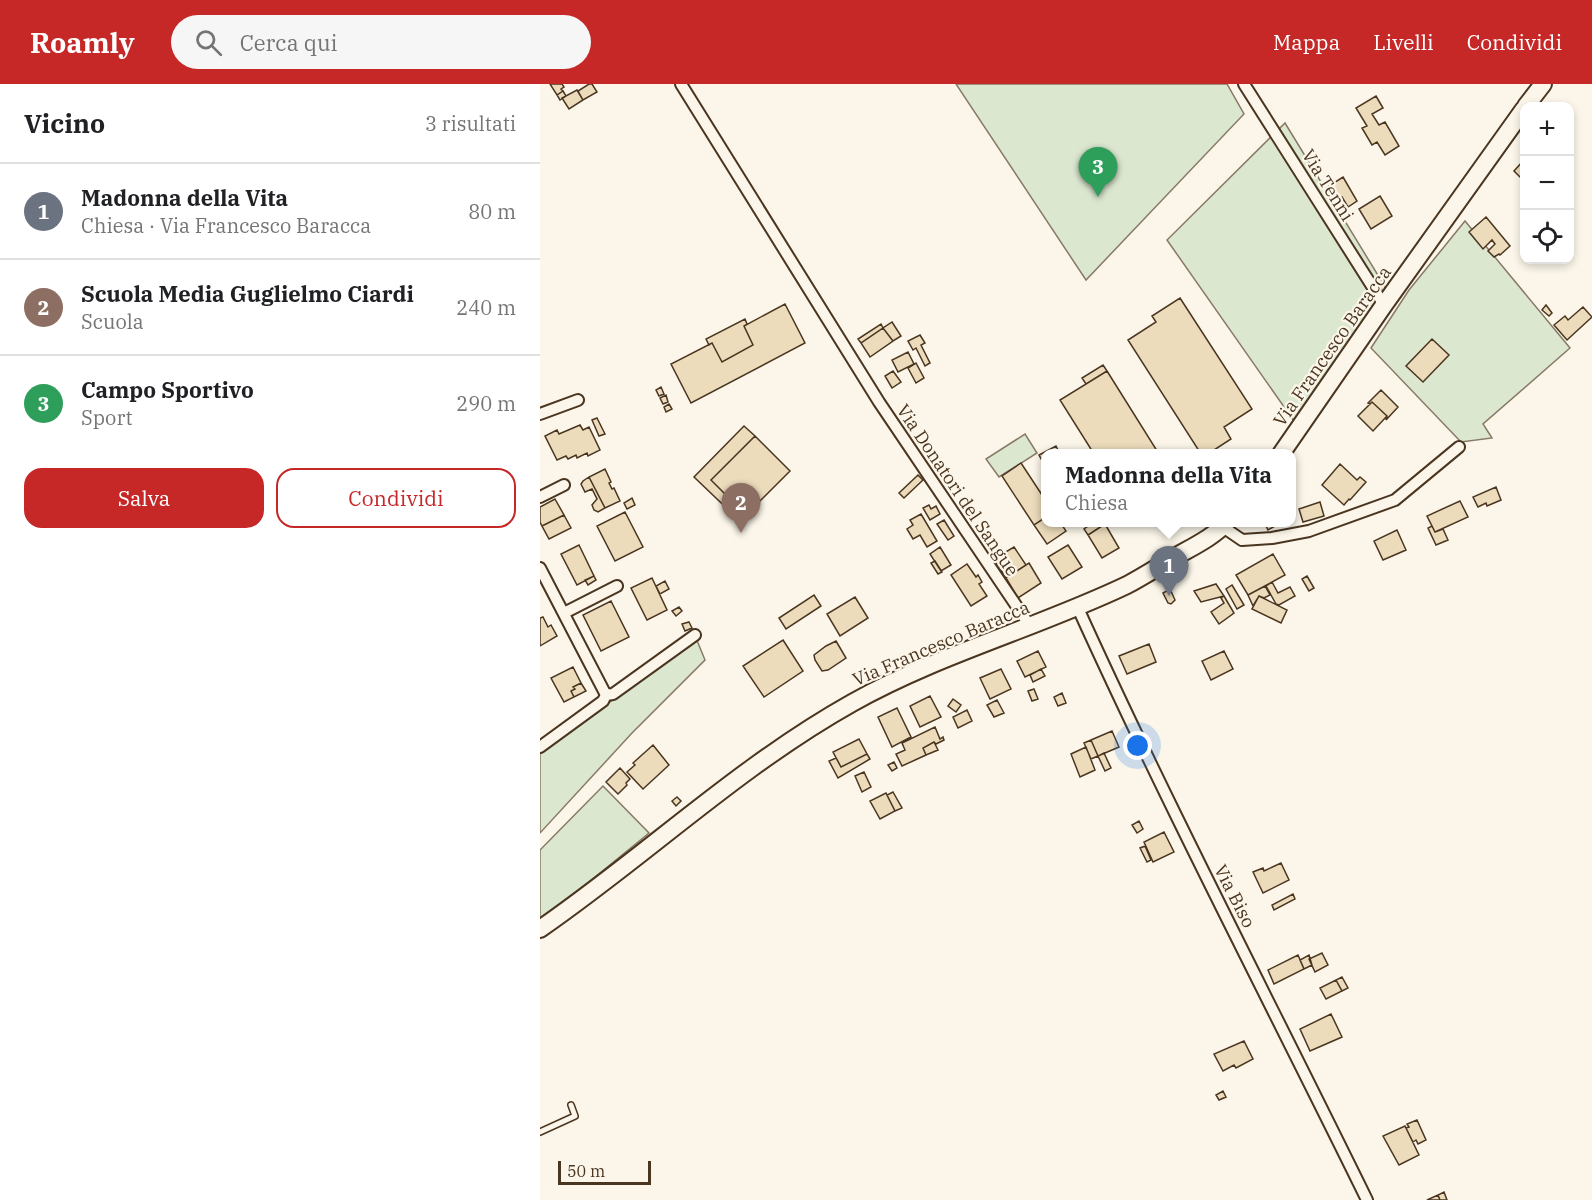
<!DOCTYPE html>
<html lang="it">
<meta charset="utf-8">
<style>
:root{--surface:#fff;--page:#f6f6f6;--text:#202124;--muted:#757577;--line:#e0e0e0;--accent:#c62828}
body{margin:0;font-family:"IBM Plex Serif",serif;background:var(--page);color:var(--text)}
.controls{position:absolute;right:18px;top:18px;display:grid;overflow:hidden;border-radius:12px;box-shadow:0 3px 9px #0003}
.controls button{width:54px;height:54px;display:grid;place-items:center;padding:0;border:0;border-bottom:2px solid var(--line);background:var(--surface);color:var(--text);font:30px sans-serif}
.scale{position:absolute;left:18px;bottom:15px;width:93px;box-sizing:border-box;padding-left:6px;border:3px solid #4a3520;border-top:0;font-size:16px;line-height:21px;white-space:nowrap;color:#4a3520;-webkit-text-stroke:4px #fbf6e9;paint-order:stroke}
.you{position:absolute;left:598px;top:662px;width:21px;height:21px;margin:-15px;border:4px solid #fff;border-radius:50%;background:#1a73e8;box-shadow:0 0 0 9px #1a73e833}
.badge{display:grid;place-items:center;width:39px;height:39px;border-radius:50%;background:var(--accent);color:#fff;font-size:20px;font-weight:700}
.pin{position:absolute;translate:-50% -50px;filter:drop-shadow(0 2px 3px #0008)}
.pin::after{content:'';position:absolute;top:32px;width:21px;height:18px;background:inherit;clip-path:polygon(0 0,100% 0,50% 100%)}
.popup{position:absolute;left:501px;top:365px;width:255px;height:78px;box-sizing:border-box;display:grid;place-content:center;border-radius:12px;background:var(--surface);filter:drop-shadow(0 2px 4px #0005);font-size:20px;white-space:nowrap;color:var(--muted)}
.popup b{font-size:22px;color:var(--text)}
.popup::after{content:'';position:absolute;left:50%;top:100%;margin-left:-12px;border:12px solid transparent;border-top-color:var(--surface)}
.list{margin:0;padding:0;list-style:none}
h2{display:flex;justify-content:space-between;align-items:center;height:78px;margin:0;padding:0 24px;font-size:26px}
h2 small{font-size:20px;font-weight:400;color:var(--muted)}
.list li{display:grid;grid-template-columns:39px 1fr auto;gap:18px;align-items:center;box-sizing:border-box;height:96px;padding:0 24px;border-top:2px solid var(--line)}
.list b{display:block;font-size:22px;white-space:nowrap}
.list p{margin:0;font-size:20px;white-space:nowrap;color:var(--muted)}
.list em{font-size:20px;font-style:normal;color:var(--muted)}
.actions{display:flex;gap:12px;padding:18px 24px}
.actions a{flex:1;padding:14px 0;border:2px solid var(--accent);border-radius:18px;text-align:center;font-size:21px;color:var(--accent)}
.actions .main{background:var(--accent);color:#fff}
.icon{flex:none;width:33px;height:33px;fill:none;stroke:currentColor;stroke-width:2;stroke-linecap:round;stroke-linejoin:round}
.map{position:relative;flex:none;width:1052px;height:1116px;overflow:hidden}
header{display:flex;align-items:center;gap:36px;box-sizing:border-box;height:84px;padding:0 30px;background:var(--accent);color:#fff}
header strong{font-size:28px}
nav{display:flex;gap:33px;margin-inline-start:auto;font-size:21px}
.search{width:420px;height:54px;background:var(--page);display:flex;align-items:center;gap:15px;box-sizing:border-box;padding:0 21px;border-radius:33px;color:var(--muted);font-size:22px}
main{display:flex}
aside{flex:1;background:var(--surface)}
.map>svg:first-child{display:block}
.green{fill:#dce7d0;stroke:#887966;stroke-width:1.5}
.building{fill:#ecdcbc;stroke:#4a3520;stroke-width:1.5}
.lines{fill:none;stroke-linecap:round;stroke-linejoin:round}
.lane-casing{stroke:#4a3520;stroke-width:8}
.street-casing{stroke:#4a3520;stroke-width:14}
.secondary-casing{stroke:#4a3520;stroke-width:20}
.lane{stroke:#fbf6e9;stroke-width:5}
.street{stroke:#fbf6e9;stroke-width:10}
.secondary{stroke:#fbf6e9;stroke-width:16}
.labels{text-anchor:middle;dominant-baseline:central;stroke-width:4.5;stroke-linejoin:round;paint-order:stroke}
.street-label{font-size:18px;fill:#4a3520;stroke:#fbf6e9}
</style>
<header>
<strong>Roamly</strong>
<div class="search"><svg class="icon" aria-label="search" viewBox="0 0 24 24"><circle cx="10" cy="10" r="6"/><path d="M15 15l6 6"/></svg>Cerca qui</div>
<nav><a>Mappa</a><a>Livelli</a><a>Condividi</a></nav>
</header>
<main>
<aside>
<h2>Vicino<small>3 risultati</small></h2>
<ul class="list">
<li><span class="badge" style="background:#6b7280">1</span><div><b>Madonna della Vita</b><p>Chiesa · Via Francesco Baracca</p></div><em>80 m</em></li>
<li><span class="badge" style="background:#8d6e63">2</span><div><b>Scuola Media Guglielmo Ciardi</b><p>Scuola</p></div><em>240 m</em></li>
<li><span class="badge" style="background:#2e9e5b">3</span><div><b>Campo Sportivo</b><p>Sport</p></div><em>290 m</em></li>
</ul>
<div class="actions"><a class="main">Salva</a><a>Condividi</a></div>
</aside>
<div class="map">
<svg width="1052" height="1116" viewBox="0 0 1052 1116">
<rect width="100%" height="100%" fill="#fbf6e9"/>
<path class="green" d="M 416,0 L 687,0 L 704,30 L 546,196 Z
M 745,39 L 847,206 L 756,340 L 627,156 Z
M 925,137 L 1030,264 L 943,340 L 952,354 L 921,358 L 831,264 L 869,206 Z
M 485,350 L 497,369 L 459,393 L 446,375 Z
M 156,554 L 165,576 L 92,649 L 0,749 L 0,670 Z
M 63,702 L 109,749 L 0,838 L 0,766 Z"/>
<path class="building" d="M 10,0 L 22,0 L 24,3 L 21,5 L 23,7 L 17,11 Z
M 49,0 L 52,0 L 57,8 L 43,16 L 38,7 Z
M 37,6 L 43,16 L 29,25 L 22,14 Z
M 23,7 L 26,12 L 20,16 L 17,11 Z
M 836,12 L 843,24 L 832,30 L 839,41 L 845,38 L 859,62 L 845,71 L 837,58 L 832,61 L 822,44 L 827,42 L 816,24 Z
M 984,76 L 984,97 L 974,87 Z
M 803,93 L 817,117 L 808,123 L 802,113 L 798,115 L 795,110 L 792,112 L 786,104 Z
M 840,112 L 852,132 L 831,145 L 819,125 Z
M 946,133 L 970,162 L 960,171 L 959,170 L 954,173 L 948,167 L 955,160 L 952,156 L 943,165 L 929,148 Z
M 640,214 L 712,325 L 684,343 L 691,355 L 668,370 L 661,370 L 588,256 L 616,238 L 612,232 Z
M 245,220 L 265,259 L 151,319 L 131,280 L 172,259 L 182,278 L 213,261 L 204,242 Z
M 1006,221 L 1012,229 L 1009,232 L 1002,226 Z
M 1043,223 L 1052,233 L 1027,256 L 1014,241 L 1025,232 L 1028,236 Z
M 205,235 L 207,240 L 204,242 L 213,261 L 182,278 L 172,259 L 169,261 L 166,255 Z
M 352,238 L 361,252 L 353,257 L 343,244 Z
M 341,240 L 343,244 L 321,259 L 318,255 Z
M 343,244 L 353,257 L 330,273 L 321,259 Z
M 380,251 L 385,259 L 381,261 L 390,279 L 385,282 L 376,264 L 373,266 L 368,257 Z
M 892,255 L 909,271 L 883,298 L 866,282 Z
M 368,268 L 374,280 L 358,288 L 352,276 Z
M 376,279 L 384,294 L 376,299 L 368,284 Z
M 563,281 L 567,287 L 546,300 L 542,294 Z
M 353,287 L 361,298 L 352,304 L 345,292 Z
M 567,287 L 619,370 L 554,370 L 520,316 Z
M 121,303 L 124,310 L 119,312 L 116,306 Z
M 841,306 L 858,323 L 846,336 L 847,332 L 832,318 L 830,320 L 828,319 Z
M 126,311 L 128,318 L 123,320 L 120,314 Z
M 832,318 L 847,332 L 833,347 L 818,332 Z
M 129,320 L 132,325 L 126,328 L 124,323 Z
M 57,334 L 65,350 L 59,352 L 52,336 Z
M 40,341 L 43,346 L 49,343 L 60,366 L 48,372 L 47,369 L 37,374 L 36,371 L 28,375 L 26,372 L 17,376 L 5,352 L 17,346 L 19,350 Z
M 204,342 L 215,352 L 171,396 L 206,431 L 200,437 L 154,393 Z
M 215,352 L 250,387 L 206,431 L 171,396 Z
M 516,362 L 520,370 L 506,370 L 506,384 L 499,371 Z
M 481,379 L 506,417 L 506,433 L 494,441 L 462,392 Z
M 800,380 L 817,396 L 820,393 L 826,398 L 810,416 L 809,415 L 804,421 L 782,401 Z
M 65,385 L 71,398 L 69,399 L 72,405 L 74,404 L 80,417 L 65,424 L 49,393 Z
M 378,391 L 383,396 L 364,414 L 359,409 Z
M 49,393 L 65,424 L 58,428 L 54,426 L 52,421 L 57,415 L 52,405 L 45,408 L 41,400 L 43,397 Z
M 956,403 L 961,416 L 947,422 L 946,419 L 938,423 L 933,413 Z
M 92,414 L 95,421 L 87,425 L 84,419 Z
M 15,415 L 24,431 L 2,442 L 0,438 L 0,423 Z
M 920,417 L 928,433 L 895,448 L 887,432 Z
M 780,418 L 784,432 L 763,438 L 759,425 Z
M 389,421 L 391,425 L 396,422 L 400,430 L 390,436 L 383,424 Z
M 85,428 L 103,463 L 75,477 L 57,442 Z
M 381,430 L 397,457 L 387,463 L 380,451 L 373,455 L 367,445 L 373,441 L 370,436 Z
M 24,431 L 31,444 L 9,455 L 2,442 Z
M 506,433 L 506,438 L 520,438 L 526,447 L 507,460 L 494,441 Z
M 404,436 L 414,452 L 408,456 L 397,440 Z
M 554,438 L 563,438 L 565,440 L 548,451 L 544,445 Z
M 724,438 L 742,438 L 728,446 Z
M 565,440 L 579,464 L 562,474 L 548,451 Z
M 892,442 L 895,448 L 903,445 L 908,456 L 896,461 L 888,444 Z
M 857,446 L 866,466 L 843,476 L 834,457 Z
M 448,450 L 455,460 L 450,463 L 444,453 Z
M 39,461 L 54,492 L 37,501 L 21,470 Z
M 528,461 L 542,483 L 522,495 L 508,473 Z
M 400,463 L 411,481 L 401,487 L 390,470 Z
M 474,463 L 486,481 L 466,494 L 454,475 Z
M 733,470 L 745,491 L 708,511 L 696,491 Z
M 395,477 L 402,488 L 398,490 L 391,479 Z
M 489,479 L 501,499 L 478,514 L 466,494 Z
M 427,480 L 436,493 L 438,491 L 442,498 L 439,500 L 447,512 L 431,522 L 411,491 Z
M 54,492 L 56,496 L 48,501 L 45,496 Z
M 767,492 L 774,504 L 769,507 L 762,495 Z
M 112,494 L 127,526 L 107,536 L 91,504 Z
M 125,497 L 129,505 L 120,510 L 116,502 Z
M 732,498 L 738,509 L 750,503 L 755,512 L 739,521 L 736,520 L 726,502 Z
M 676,500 L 684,512 L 661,518 L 654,507 Z
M 692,501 L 704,521 L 697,525 L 686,505 Z
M 725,502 L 730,511 L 724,514 L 719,512 L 713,522 L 708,511 Z
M 630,505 L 635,516 L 631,520 L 628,519 L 623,509 Z
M 274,511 L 281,522 L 246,545 L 239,534 Z
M 684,512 L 694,529 L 679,540 L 671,528 L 684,519 L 681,514 Z
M 719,512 L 747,526 L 741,539 L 712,525 Z
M 315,513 L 328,534 L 300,552 L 287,530 Z
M 71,517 L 89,553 L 61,567 L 43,531 Z
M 139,523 L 142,527 L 136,532 L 132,527 Z
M 3,533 L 8,543 L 11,541 L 17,552 L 0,562 L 0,534 Z
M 149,538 L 152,544 L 145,547 L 142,540 Z
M 243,556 L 263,587 L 224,613 L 203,582 Z
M 296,557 L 306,574 L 288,586 L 282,587 L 275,576 L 274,571 L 286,562 Z
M 609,560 L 616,578 L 587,590 L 579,572 Z
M 498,567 L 506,583 L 485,593 L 477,577 Z
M 684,567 L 693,585 L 671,596 L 662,577 Z
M 33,583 L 41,599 L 33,603 L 35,605 L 31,607 L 34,613 L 24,618 L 11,594 Z
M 461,585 L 471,605 L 450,615 L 440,594 Z
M 501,585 L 505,592 L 493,598 L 490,591 Z
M 41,599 L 46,607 L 34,613 L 31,607 L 35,605 L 33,603 Z
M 494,605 L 498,615 L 492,617 L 488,607 Z
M 522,609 L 526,619 L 518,622 L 514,613 Z
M 390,612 L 401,633 L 380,643 L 370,622 Z
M 413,615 L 421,621 L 416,628 L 408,622 Z
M 457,616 L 464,629 L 454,633 L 447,621 Z
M 357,624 L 371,653 L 352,663 L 338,633 Z
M 427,626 L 432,637 L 418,644 L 413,633 Z
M 395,643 L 400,655 L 403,653 L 404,656 L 396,660 L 394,658 L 383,664 L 386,671 L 362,682 L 356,670 L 365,666 L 362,659 Z
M 572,647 L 579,663 L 558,672 L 551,656 Z
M 319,655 L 327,670 L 301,683 L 293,668 Z
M 551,656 L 558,672 L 551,675 L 544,659 Z
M 394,658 L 398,666 L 386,671 L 383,664 Z
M 113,661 L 129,681 L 103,705 L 87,688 L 95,681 L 93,679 Z
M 546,663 L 555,686 L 540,693 L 531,670 Z
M 564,669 L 571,684 L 565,687 L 558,672 Z
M 327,670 L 330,675 L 298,694 L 289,677 L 296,674 L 301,683 Z
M 354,678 L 357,684 L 352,687 L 348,681 Z
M 80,684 L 90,695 L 86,699 L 87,701 L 78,710 L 66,698 Z
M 324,688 L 331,703 L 322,708 L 315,692 Z
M 353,708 L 362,724 L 355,727 L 347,711 Z
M 346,709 L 355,727 L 340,735 L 330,717 Z
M 137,713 L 141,717 L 136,722 L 132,717 Z
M 599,737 L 603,745 L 597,749 L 592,741 Z
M 624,748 L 634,768 L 613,778 L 604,758 Z
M 605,762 L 611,776 L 607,778 L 600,764 Z
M 741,779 L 749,796 L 723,809 L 713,788 L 723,784 L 724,787 Z
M 753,810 L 755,815 L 734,826 L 732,821 Z
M 782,869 L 788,881 L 775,888 L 769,875 Z
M 758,871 L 764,885 L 734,900 L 728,886 Z
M 769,871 L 772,881 L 764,885 L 760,876 Z
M 802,893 L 808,904 L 802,907 L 796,896 Z
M 796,896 L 802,907 L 786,915 L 780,904 Z
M 791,930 L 802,953 L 770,967 L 760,945 Z
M 704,957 L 713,975 L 696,984 L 694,981 L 683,987 L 674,970 Z
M 683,1007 L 686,1013 L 679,1016 L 676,1011 Z
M 877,1036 L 886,1056 L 878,1060 L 876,1056 L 873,1058 L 866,1044 L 869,1043 L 867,1040 Z
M 865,1042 L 879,1071 L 859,1081 L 843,1052 Z
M 904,1108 L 907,1116 L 900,1116 L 898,1111 Z
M 898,1111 L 900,1116 L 887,1116 Z"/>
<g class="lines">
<defs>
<path id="lane" d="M 0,1048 L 35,1032 L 31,1021"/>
<path id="street" d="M 141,0 L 339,318 L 490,542
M 704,0 L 844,221
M 0,330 L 38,316
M 0,413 L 24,401
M 683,443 L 702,456 L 732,454 L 769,447 L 855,416 L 919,363
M 0,484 L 66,611
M 537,522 C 628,723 730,918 827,1116
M 24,529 L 77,502
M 0,663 L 63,617 L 66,611 L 73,610 L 155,551"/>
<path id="secondary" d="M 986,22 L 1003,0
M 741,370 L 844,221 L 984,25
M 0,845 C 107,771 198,683 312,619 C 399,570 497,544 587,501 C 602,493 616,484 630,476 C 648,465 673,454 687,438"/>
</defs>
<use href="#lane" class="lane-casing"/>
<use href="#street" class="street-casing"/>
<use href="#secondary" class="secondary-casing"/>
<use href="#lane" class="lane"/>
<use href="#street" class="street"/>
<use href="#secondary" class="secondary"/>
</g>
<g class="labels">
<g class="street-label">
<text transform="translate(788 101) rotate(58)">Via Tenni</text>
<text transform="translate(792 262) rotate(-55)">Via Francesco Baracca</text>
<text transform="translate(418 406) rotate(56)">Via Donatori del Sangue</text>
<text transform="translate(401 559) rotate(-23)">Via Francesco Baracca</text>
<text transform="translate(695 812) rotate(63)">Via Biso</text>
</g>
</g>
</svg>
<div class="controls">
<button>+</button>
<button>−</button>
<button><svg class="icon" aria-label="locate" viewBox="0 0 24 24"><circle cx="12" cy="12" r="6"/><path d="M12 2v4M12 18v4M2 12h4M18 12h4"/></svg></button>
</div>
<div class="scale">50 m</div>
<div class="you"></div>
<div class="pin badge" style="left:629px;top:512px;background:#6b7280">1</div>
<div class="popup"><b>Madonna della Vita</b>Chiesa</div>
<div class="pin badge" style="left:201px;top:449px;background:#8d6e63">2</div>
<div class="pin badge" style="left:558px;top:113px;background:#2e9e5b">3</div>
</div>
</main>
